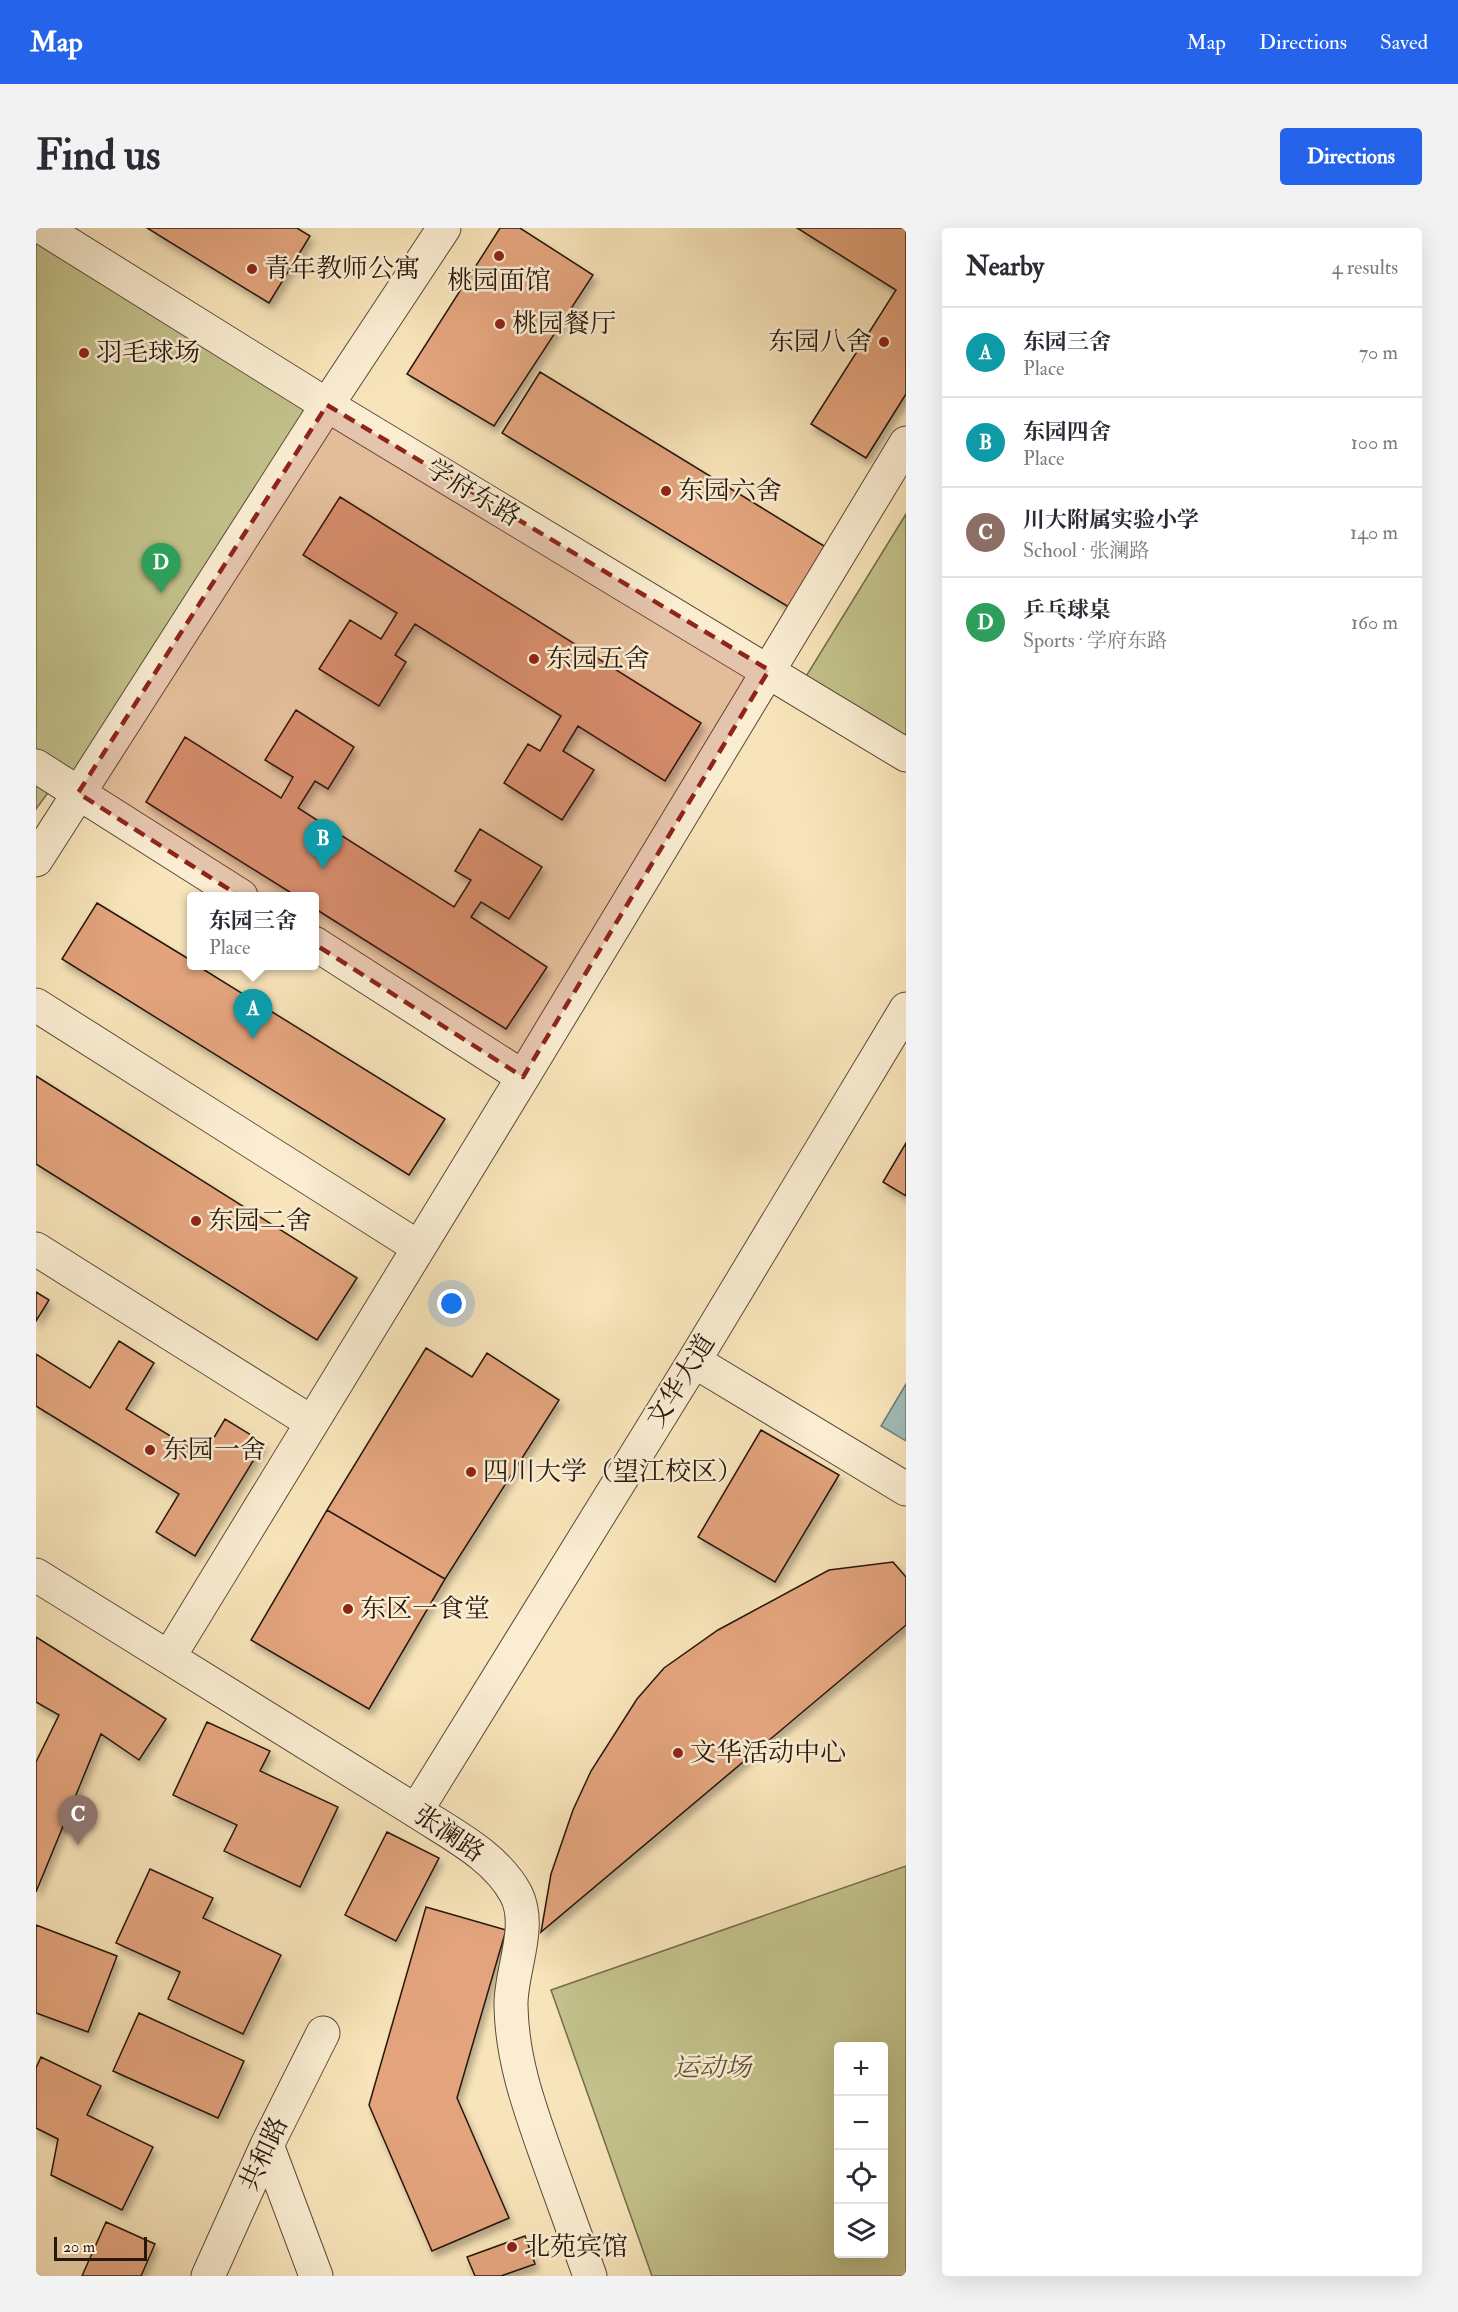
<!DOCTYPE html>
<meta charset="utf-8">
<style>
:root{--surface:#fff;--page:#f2f2f3;--text:#2b2b33;--muted:#7c7c81;--line:#e1e1e2;--accent:#2563eb}
body{margin:0;font-family:"IM FELL Double Pica","Noto Serif SC",serif;background:var(--page);color:var(--text)}
.controls{position:absolute;right:18px;bottom:18px;display:grid;overflow:hidden;border-radius:6px;box-shadow:0 6px 24px #0002}
.controls button{width:54px;height:54px;display:grid;place-items:center;padding:0;border:0;border-bottom:2px solid var(--line);background:var(--surface);color:var(--text);font:30px sans-serif}
.scale{position:absolute;left:18px;bottom:15px;width:93px;box-sizing:border-box;padding-left:6px;border:3px solid #27170d;border-top:0;font-size:16px;line-height:21px;white-space:nowrap;color:#27170d;-webkit-text-stroke:4px #faedd2;paint-order:stroke}
.you{position:absolute;left:416px;top:1076px;width:21px;height:21px;margin:-15px;border:4px solid #fff;border-radius:50%;background:#1a73e8;box-shadow:0 0 0 9px #1a73e833}
.badge{display:grid;place-items:center;width:39px;height:39px;border-radius:50%;background:var(--accent);color:#fff;font-size:20px;font-weight:700}
.pin{position:absolute;translate:-50% -50px;filter:drop-shadow(0 2px 3px #0008)}
.pin::after{content:'';position:absolute;top:32px;width:21px;height:18px;background:inherit;clip-path:polygon(0 0,100% 0,50% 100%)}
.popup{position:absolute;left:151px;top:664px;width:132px;height:78px;box-sizing:border-box;display:grid;place-content:center;border-radius:6px;background:var(--surface);filter:drop-shadow(0 2px 4px #0005);font-size:20px;white-space:nowrap;color:var(--muted)}
.popup b{font-size:22px;color:var(--text)}
.popup::after{content:'';position:absolute;left:50%;top:100%;margin-left:-12px;border:12px solid transparent;border-top-color:var(--surface)}
.list{margin:0;padding:0;list-style:none}
h2{display:flex;justify-content:space-between;align-items:center;height:78px;margin:0;padding:0 24px;font-size:26px}
h2 small{font-size:20px;font-weight:400;color:var(--muted)}
.list li{display:grid;grid-template-columns:39px 1fr auto;gap:18px;align-items:center;box-sizing:border-box;height:90px;padding:0 24px;border-top:2px solid var(--line)}
.list b{display:block;font-size:22px;white-space:nowrap}
.list p{margin:0;font-size:20px;white-space:nowrap;color:var(--muted)}
.list em{font-size:20px;font-style:normal;color:var(--muted)}
.icon{flex:none;width:33px;height:33px;fill:none;stroke:currentColor;stroke-width:2;stroke-linecap:round;stroke-linejoin:round}
.map{position:relative;flex:none;width:870px;height:2048px;overflow:hidden;border-radius:6px}
header{display:flex;align-items:center;gap:36px;box-sizing:border-box;height:84px;padding:0 30px;background:var(--accent);color:#fff}
header strong{font-size:28px}
nav{display:flex;gap:33px;margin-inline-start:auto;font-size:21px}
.intro{display:flex;align-items:center;justify-content:space-between;box-sizing:border-box;height:144px;padding:0 36px}
h1{margin:0;font-size:42px}
.button{padding:15px 27px;border-radius:6px;background:var(--accent);color:#fff;font-size:21px;font-weight:700}
main{display:flex;gap:36px;padding:0 36px}
aside{flex:1;background:var(--surface);border-radius:6px;box-shadow:0 6px 24px #0002}
.map>svg:first-child{display:block}
.green{fill:#c3c28c;stroke:#756c4c;stroke-width:1.5;fill-rule:evenodd}
.water{fill:#a0bcb8;stroke:#707a74;stroke-width:1.5}
.building{fill:#e3a47d;stroke:#27170d;stroke-width:1.5;filter:url(#shadow)}
.lines{fill:none;stroke-linecap:round;stroke-linejoin:round}
.minor-casing{stroke:#5b4a38;stroke-width:35}
.minor{stroke:#faedd2;stroke-width:33}
.marked{fill:#8f2418;fill-opacity:0.2;stroke:#8f2418;stroke-width:4.5;stroke-dasharray:12 8;stroke-linejoin:round}
.poi-dot{fill:#8f2418;stroke:#faedd2;stroke-width:2}
.labels{text-anchor:middle;dominant-baseline:central;stroke-width:5;stroke-linejoin:round;paint-order:stroke}
.poi-label{font-size:26px;fill:#27170d;stroke:#faedd2;text-anchor:start}
.street-label{font-size:26px;fill:#27170d;stroke:#faedd2}
.park-label{font-size:26px;font-style:italic;fill:#5e5339;stroke:#faedd2}
</style>
<header>
<strong>Map</strong>
<nav><a>Map</a><a>Directions</a><a>Saved</a></nav>
</header>
<div class="intro"><h1>Find us</h1><a class="button">Directions</a></div>
<main>
<div class="map">
<svg width="870" height="2048" viewBox="0 0 870 2048">
<defs>
<filter id="shadow"><feDropShadow dx="3.5" dy="6" stdDeviation="3" flood-color="#0004"/></filter>
</defs>
<rect width="100%" height="100%" fill="#f8e4ba"/>
<filter id="stains"><feTurbulence type="fractalNoise" baseFrequency=".00333" numOctaves="4"/><feColorMatrix values="0 0 0 0 .2 0 0 0 0 .09 0 0 0 0 .02 0 0 0 .5 -.17"/></filter>
<radialGradient id="worn" r=".72"><stop offset=".6" stop-color="#630" stop-opacity="0"/><stop offset="1" stop-color="#630" stop-opacity=".3"/></radialGradient>
<path class="green" d="M 0,0 L 291,177 L 42,551 L 28,543 L 0,581 Z
M 870,286 L 870,510 L 769,450 Z
M 870,1638 L 870,2048 L 616,2048 L 515,1762 ZM 802,1818 L 848,1818 L 848,2026 L 802,2026 Z"/>
<path class="water" d="M 870,1156 L 870,1213 L 845,1198 Z"/>
<path class="building" d="M 111,0 L 261,0 L 274,8 L 233,75 Z
M 464,0 L 484,0 L 557,47 L 458,198 L 371,146 Z
M 761,0 L 870,0 L 870,166 L 830,230 L 775,196 L 860,62 Z
M 504,144 L 793,321 L 756,381 L 466,205 Z
M 304,269 L 665,495 L 629,553 L 542,498 L 527,523 L 558,542 L 526,592 L 468,555 L 492,516 L 504,523 L 525,488 L 379,396 L 359,427 L 370,434 L 343,478 L 283,441 L 314,392 L 345,411 L 361,385 L 267,327 Z
M 260,482 L 318,519 L 292,561 L 279,553 L 262,580 L 418,679 L 435,652 L 419,643 L 444,601 L 506,639 L 473,691 L 445,674 L 435,689 L 511,739 L 470,801 L 278,680 L 278,668 L 260,668 L 110,574 L 149,509 L 245,570 L 257,549 L 229,532 Z
M 61,675 L 156,733 L 156,738 L 162,738 L 409,891 L 373,947 L 26,731 Z
M 0,848 L 321,1050 L 281,1112 L 0,936 Z
M 870,915 L 870,968 L 847,954 Z
M 0,1064 L 13,1072 L 0,1093 Z
M 83,1113 L 118,1135 L 90,1181 L 167,1228 L 189,1191 L 228,1215 L 159,1328 L 120,1304 L 143,1266 L 0,1178 L 0,1126 L 54,1160 Z
M 390,1120 L 436,1149 L 451,1125 L 523,1172 L 409,1351 L 291,1282 Z
M 725,1202 L 803,1247 L 739,1354 L 662,1309 Z
M 291,1282 L 409,1351 L 333,1481 L 215,1412 Z
M 857,1334 L 870,1349 L 870,1397 L 505,1704 L 515,1646 L 537,1582 L 555,1543 L 601,1471 L 628,1440 L 682,1402 L 793,1342 Z
M 0,1409 L 130,1491 L 103,1532 L 65,1506 L 0,1664 L 0,1534 L 23,1487 L 0,1474 Z
M 171,1494 L 234,1523 L 224,1543 L 302,1579 L 264,1659 L 188,1623 L 201,1597 L 137,1567 Z
M 351,1604 L 403,1630 L 360,1713 L 309,1687 Z
M 114,1641 L 177,1670 L 167,1690 L 245,1727 L 207,1806 L 132,1771 L 144,1744 L 80,1715 Z
M 390,1679 L 470,1702 L 421,1870 L 473,1990 L 396,2023 L 333,1877 Z
M 0,1697 L 81,1728 L 52,1804 L 0,1785 Z
M 103,1785 L 208,1833 L 182,1890 L 77,1843 Z
M 5,1829 L 65,1858 L 51,1887 L 117,1919 L 86,1982 L 15,1947 L 22,1911 L 0,1900 L 0,1840 Z
M 70,1994 L 119,2016 L 105,2048 L 46,2048 Z
M 489,2008 L 499,2036 L 465,2048 L 439,2048 L 431,2029 Z"/>
<g class="lines">
<defs>
<path id="minor" d="M 7,0 L 291,177 L 870,527
M 0,538 L 205,668
M 0,632 L 291,177 L 408,0
M 278,715 L 487,849
M 0,777 L 382,1019
M 0,1021 L 275,1194
M 658,1133 L 870,1261
M 0,1347 L 380,1583 C 415,1606 460,1628 480,1666 C 497,1699 474,1744 475,1778 C 476,1833 494,1881 512,1932 C 526,1971 540,2009 554,2048
M 133,1429 L 487,849 L 870,215
M 380,1583 L 658,1133 L 870,781
M 231,1917 L 280,2048
M 172,2048 L 231,1917 L 287,1805"/>
</defs>
<use href="#minor" class="minor-casing"/>
<use href="#minor" class="minor"/>
</g>
<path class="marked" d="M 291,177 L 733,442 L 487,849 L 42,565 Z"/>
<g class="poi-dot">
<circle cx="463" cy="28" r="6"/>
<circle cx="216" cy="41" r="6"/>
<circle cx="464" cy="96" r="6"/>
<circle cx="848" cy="114" r="6"/>
<circle cx="48" cy="125" r="6"/>
<circle cx="630" cy="263" r="6"/>
<circle cx="498" cy="431" r="6"/>
<circle cx="160" cy="993" r="6"/>
<circle cx="114" cy="1222" r="6"/>
<circle cx="435" cy="1244" r="6"/>
<circle cx="312" cy="1381" r="6"/>
<circle cx="642" cy="1525" r="6"/>
<circle cx="476" cy="2019" r="6"/>
</g>
<g class="labels">
<g class="poi-label">
<text x="228" y="41">青年教师公寓</text>
<text x="463" y="53" text-anchor="middle">桃园面馆</text>
<text x="476" y="96">桃园餐厅</text>
<text x="836" y="114" text-anchor="end">东园八舍</text>
<text x="60" y="125">羽毛球场</text>
<text x="642" y="263">东园六舍</text>
<text x="510" y="431">东园五舍</text>
<text x="172" y="993">东园二舍</text>
<text x="126" y="1222">东园一舍</text>
<text x="447" y="1244">四川大学（望江校区）</text>
<text x="324" y="1381">东区一食堂</text>
<text x="654" y="1525">文华活动中心</text>
<text x="488" y="2019">北苑宾馆</text>
</g>
<g class="street-label">
<text transform="translate(437 265) rotate(31)">学府东路</text>
<text transform="translate(645 1153) rotate(-58)">文华大道</text>
<text transform="translate(413 1606) rotate(34)">张澜路</text>
<text transform="translate(228 1926) rotate(-65)">共和路</text>
</g>
<g class="park-label">
<text x="676" y="1840">运动场</text>
</g>
</g>
<rect width="100%" height="100%" filter="url(#stains)"/>
<rect width="100%" height="100%" fill="url(#worn)"/>
</svg>
<div class="controls">
<button>+</button>
<button>−</button>
<button><svg class="icon" aria-label="locate" viewBox="0 0 24 24"><circle cx="12" cy="12" r="6"/><path d="M12 2v4M12 18v4M2 12h4M18 12h4"/></svg></button>
<button><svg class="icon" aria-label="layers" viewBox="0 0 24 24"><path d="M12 4l9 5-9 5-9-5zM3 14l9 5 9-5"/></svg></button>
</div>
<div class="scale">20 m</div>
<div class="you"></div>
<div class="pin badge" style="left:217px;top:811px;background:#0f9aa8">A</div>
<div class="popup"><b>东园三舍</b>Place</div>
<div class="pin badge" style="left:287px;top:641px;background:#0f9aa8">B</div>
<div class="pin badge" style="left:42px;top:1617px;background:#8d6e63">C</div>
<div class="pin badge" style="left:125px;top:365px;background:#2e9e5b">D</div>
</div>
<aside>
<h2>Nearby<small>4 results</small></h2>
<ul class="list">
<li><span class="badge" style="background:#0f9aa8">A</span><div><b>东园三舍</b><p>Place</p></div><em>70 m</em></li>
<li><span class="badge" style="background:#0f9aa8">B</span><div><b>东园四舍</b><p>Place</p></div><em>100 m</em></li>
<li><span class="badge" style="background:#8d6e63">C</span><div><b>川大附属实验小学</b><p>School · 张澜路</p></div><em>140 m</em></li>
<li><span class="badge" style="background:#2e9e5b">D</span><div><b>乒乓球桌</b><p>Sports · 学府东路</p></div><em>160 m</em></li>
</ul>
</aside>
</main>
